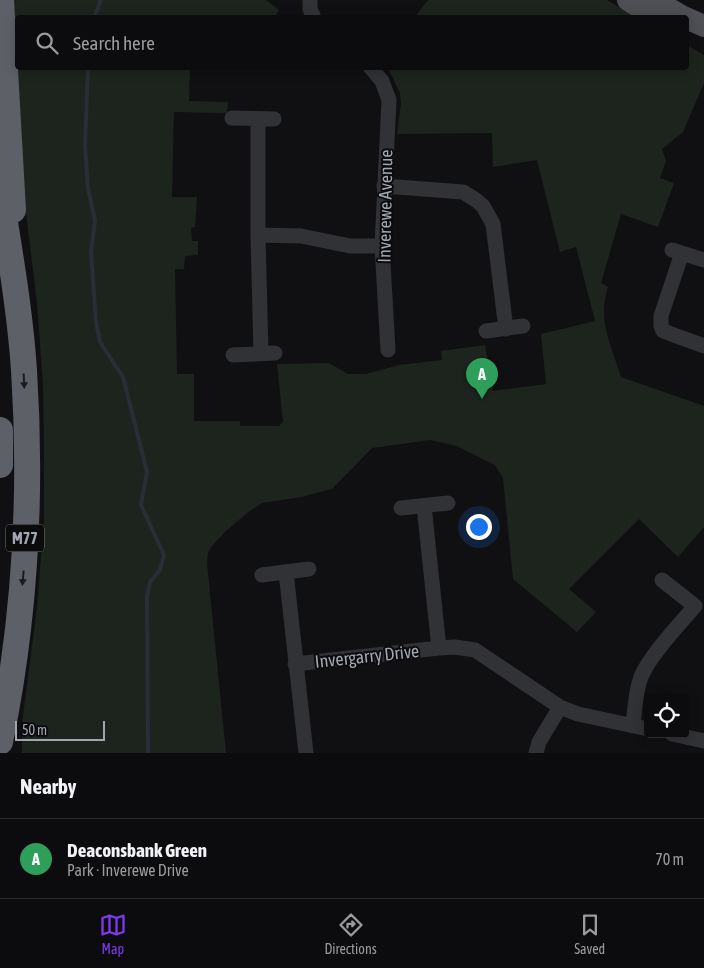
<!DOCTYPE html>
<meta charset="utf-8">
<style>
:root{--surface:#0c0c0e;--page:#1a1a1c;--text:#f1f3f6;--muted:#9a9b9e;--line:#2c2c2e;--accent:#7c3aed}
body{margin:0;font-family:"Asap Condensed",sans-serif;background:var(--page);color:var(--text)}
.controls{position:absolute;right:15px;bottom:15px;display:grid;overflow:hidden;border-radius:5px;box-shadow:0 2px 12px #0003}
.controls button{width:45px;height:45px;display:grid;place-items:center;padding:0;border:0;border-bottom:1px solid var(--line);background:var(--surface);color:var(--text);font:25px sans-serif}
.scale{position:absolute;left:15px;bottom:12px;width:90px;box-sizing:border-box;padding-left:5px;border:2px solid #a1a6b2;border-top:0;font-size:14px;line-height:18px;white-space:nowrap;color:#a1a6b2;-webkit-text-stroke:4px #0b0b0c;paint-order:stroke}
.you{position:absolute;left:478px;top:526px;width:18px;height:18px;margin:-12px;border:4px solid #fff;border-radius:50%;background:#1a73e8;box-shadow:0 0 0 8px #1a73e833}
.badge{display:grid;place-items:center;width:32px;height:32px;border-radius:50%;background:var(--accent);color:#fff;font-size:16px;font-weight:700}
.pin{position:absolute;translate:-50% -41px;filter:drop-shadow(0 1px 2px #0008)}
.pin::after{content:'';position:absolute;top:26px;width:18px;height:15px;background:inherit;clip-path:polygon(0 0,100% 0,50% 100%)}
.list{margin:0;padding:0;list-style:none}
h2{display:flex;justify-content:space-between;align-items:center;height:65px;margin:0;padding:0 20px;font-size:21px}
h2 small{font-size:16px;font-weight:400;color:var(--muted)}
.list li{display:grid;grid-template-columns:32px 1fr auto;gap:15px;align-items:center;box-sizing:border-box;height:80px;padding:0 20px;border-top:1px solid var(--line)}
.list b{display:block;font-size:19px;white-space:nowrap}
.list p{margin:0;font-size:16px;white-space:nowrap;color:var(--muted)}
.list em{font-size:16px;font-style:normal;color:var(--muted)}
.icon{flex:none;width:28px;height:28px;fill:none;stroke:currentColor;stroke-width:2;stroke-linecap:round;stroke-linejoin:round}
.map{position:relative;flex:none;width:704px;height:753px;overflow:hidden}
.search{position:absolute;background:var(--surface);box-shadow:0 2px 12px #0003;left:15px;right:15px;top:15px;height:55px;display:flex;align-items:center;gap:12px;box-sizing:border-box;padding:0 18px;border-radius:5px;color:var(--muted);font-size:19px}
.sheet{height:145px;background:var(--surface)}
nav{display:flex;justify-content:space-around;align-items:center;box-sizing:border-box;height:70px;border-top:1px solid var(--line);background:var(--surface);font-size:14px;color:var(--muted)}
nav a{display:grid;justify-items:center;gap:2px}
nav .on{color:var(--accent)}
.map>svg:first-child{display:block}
.green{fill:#1d241d}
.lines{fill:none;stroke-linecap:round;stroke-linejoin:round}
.stream{stroke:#272e35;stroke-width:4}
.street{stroke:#313236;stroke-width:15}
.primary{stroke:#4d4f55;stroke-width:22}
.highway{stroke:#5d6067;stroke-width:26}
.oneway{fill:#1b1c1e}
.labels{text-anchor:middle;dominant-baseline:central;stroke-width:4;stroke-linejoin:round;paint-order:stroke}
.shield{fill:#0b0b0c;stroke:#747880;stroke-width:1}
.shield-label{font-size:16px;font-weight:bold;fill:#a1a6b2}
.street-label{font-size:18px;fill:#a1a6b2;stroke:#0b0b0c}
</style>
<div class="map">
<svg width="704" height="753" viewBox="0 0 704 753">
<rect width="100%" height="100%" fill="#101012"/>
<path class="green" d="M 12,0 L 266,0 L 279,10 L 274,18 L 18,18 L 18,68 L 190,68 L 189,101 L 228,102 L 227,113 L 174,112 L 172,197 L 197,197 L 195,227 L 191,228 L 192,241 L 198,241 L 198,255 L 185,256 L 184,269 L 175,269 L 177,374 L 194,374 L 194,421 L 240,421 L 240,426 L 279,426 L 283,422 L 277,364 L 329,363 L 348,374 L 366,374 L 399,365 L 442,360 L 441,351 L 485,345 L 493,391 L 546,384 L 541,334 L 595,321 L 576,247 L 560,252 L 537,160 L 493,167 L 492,133 L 397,134 L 401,104 L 400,93 L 388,68 L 686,68 L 687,45 L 704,55 L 704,83 L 683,132 L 662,149 L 666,161 L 660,178 L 674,183 L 658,227 L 621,214 L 601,283 L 608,287 C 597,320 611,345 621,377 L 704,406 L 704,527 L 678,557 L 639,519 L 569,589 L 596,612 L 577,632 L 513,579 L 503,478 L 495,465 L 457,446 L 430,440 L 372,448 L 332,489 L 301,497 L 262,503 L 247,513 L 226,531 L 211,547 L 208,553 L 207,563 L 226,753 L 22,753 L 22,723 L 37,607 L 44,519 L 44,446 L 43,386 L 37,303 L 24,197 Z
M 428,0 L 607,0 L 635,17 L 414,18 Z"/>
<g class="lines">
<path class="stream" d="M 94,18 L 101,0
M 88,68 L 85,145 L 88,188 L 95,221 L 91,252 L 96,322 L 100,342 L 123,377 L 147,472 L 141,505 L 164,555 L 160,570 L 150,582 L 147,596 L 148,753"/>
<path class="street" d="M 310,0 L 310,9 L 314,18
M 371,68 L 382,81 L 389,100 L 382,246 L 388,350
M 232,118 L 274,119
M 258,119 L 258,235 L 261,353
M 384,186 L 463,192 L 476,200 L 483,206 L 493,224 L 506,329
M 258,235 L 301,236 L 350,246 L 382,246
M 672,250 L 704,260
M 682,253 L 661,316 L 661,326 L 663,331 L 704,346
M 486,331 L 523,326
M 233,355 L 275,353
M 424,506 L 439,648
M 401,508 L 448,503
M 286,572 L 306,753
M 262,575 L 309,569
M 295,664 L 439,648 L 455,647 L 475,650 L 560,707 L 578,714 L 648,729
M 633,726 C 635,710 635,692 641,677 C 650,655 679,625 695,606 L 662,580
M 672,734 L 704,741
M 536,753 L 539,742 L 560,707"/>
<path class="primary" d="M 628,0 L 656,18
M 654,0 L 685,18
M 686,18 L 704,26"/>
<path class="highway" d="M 1,0 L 13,210
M 0,190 C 9,249 20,310 24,370 C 32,494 25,620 0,742
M 0,430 L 0,465"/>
</g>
<defs><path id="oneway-solid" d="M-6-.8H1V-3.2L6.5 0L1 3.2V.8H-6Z" transform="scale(1.25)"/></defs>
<g class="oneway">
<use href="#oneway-solid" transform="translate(24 381) rotate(87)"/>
<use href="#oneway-solid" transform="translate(23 578) rotate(95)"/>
</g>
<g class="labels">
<rect class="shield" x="6" y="524.5" width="38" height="27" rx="4"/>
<g class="shield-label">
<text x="25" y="538">M77</text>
</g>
<g class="street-label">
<text transform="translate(385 206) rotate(-89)">Inverewe Avenue</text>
<text transform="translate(367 656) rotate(-6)">Invergarry Drive</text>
</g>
</g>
</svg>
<div class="controls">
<button><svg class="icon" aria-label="locate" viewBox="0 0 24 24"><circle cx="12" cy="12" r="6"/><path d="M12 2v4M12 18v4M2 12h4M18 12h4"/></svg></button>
</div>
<div class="scale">50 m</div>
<div class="you"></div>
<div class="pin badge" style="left:482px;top:399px;background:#2e9e5b">A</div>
<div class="search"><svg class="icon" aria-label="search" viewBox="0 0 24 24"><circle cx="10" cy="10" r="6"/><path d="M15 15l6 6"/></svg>Search here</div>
</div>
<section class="sheet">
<h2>Nearby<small></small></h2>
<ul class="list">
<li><span class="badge" style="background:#2e9e5b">A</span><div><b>Deaconsbank Green</b><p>Park · Inverewe Drive</p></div><em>70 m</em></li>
</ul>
</section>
<nav>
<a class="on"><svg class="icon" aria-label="map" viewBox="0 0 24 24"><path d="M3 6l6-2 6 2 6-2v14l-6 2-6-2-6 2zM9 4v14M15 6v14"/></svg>Map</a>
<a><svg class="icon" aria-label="directions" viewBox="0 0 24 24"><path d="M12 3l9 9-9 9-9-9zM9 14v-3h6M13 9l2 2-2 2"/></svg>Directions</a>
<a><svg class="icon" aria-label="saved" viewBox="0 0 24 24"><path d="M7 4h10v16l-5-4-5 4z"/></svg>Saved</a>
</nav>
